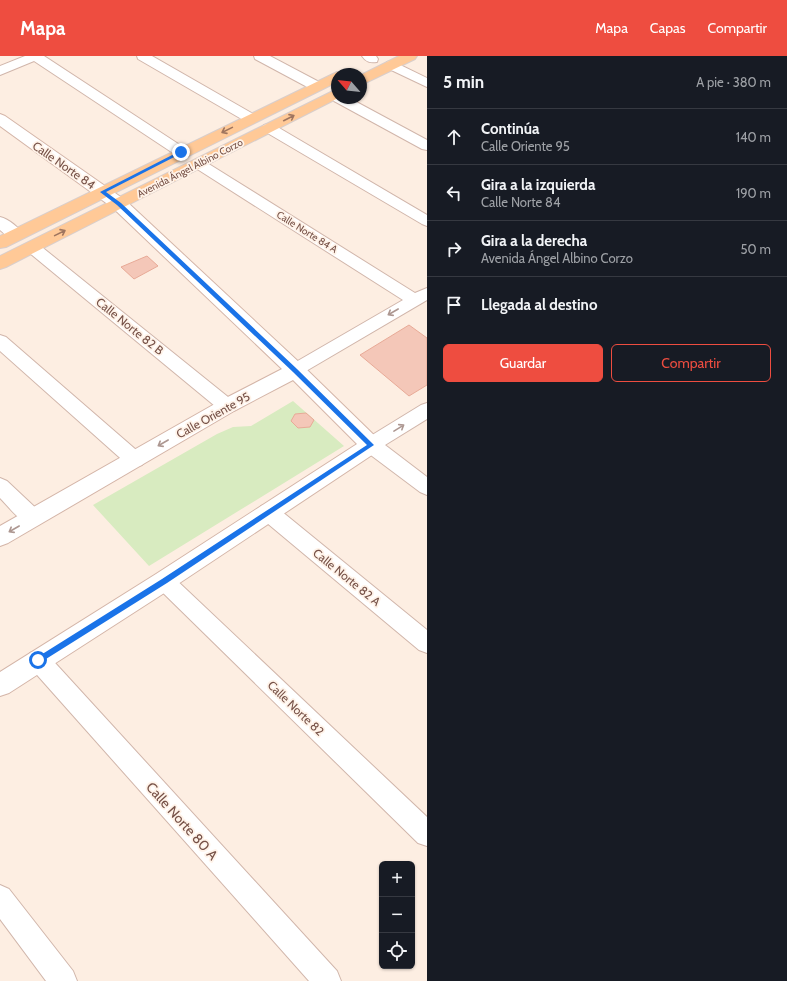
<!DOCTYPE html>
<html lang="es">
<meta charset="utf-8">
<style>
:root{--surface:#171b24;--page:#20242c;--text:#f1f3f6;--muted:#9ea1a6;--line:#363941;--accent:#ee4d40}
body{margin:0;font-family:Cabin,sans-serif;background:var(--page);color:var(--text)}
.controls{position:absolute;right:12px;bottom:12px;display:grid;overflow:hidden;border-radius:6px;box-shadow:0 1px 3px #0004}
.controls button{width:36px;height:36px;display:grid;place-items:center;padding:0;border:0;border-bottom:1px solid var(--line);background:var(--surface);color:var(--text);font:20px sans-serif}
.compass{position:absolute;left:331px;top:12px;width:36px;height:36px;border-radius:50%;background:var(--surface);box-shadow:0 1px 3px #0004;rotate:298deg}
.stop{position:absolute;width:12px;height:12px;margin:-9px;border:3px solid #1a73e8;border-radius:50%;background:#fff}
.stop.end{background:#1a73e8;border-color:#fff;box-shadow:0 1px 4px #0008}
.list{margin:0;padding:0;list-style:none}
h2{display:flex;justify-content:space-between;align-items:center;height:52px;margin:0;padding:0 16px;font-size:17px}
h2 small{font-size:13px;font-weight:400;color:var(--muted)}
.list li{display:grid;grid-template-columns:26px 1fr auto;gap:12px;align-items:center;box-sizing:border-box;height:56px;padding:0 16px;border-top:1px solid var(--line)}
.list b{display:block;font-size:15px;white-space:nowrap}
.list p{margin:0;font-size:13px;white-space:nowrap;color:var(--muted)}
.list em{font-size:13px;font-style:normal;color:var(--muted)}
.actions{display:flex;gap:8px;padding:12px 16px}
.actions a{flex:1;padding:9px 0;border:1px solid var(--accent);border-radius:6px;text-align:center;font-size:14px;color:var(--accent)}
.actions .main{background:var(--accent);color:#fff}
.icon{flex:none;width:22px;height:22px;fill:none;stroke:currentColor;stroke-width:2;stroke-linecap:round;stroke-linejoin:round}
.map{position:relative;flex:none;width:427px;height:925px;overflow:hidden}
header{display:flex;align-items:center;gap:24px;box-sizing:border-box;height:56px;padding:0 20px;background:var(--accent);color:#fff}
header strong{font-size:19px}
nav{display:flex;gap:22px;margin-inline-start:auto;font-size:14px}
main{display:flex}
aside{flex:1;background:var(--surface)}
.map>svg:first-child{display:block}
.green{fill:#d8ebc0}
.building{fill:#f4c7b8;stroke:#e8aa97}
.lines{fill:none;stroke-linecap:round;stroke-linejoin:round}
.street-casing{stroke:#d1b6ab;stroke-width:2}
.secondary-casing{stroke:#d4b5a8;stroke-width:2}
.primary-casing{stroke:#d9cecb;stroke-width:2}
.street{fill:#fff;fill-rule:evenodd}
.secondary{fill:#fff;fill-rule:evenodd}
.primary{fill:#ffc997;fill-rule:evenodd}
.oneway{stroke:#9f755f}
.oneway2{stroke:#ad9791}
.route{fill:#1a73e8}
.labels{text-anchor:middle;dominant-baseline:central;stroke-width:3.5;stroke-linejoin:round;paint-order:stroke}
.far-street-label{font-size:10px;fill:#765147;stroke:#fff3e9}
.street-label{font-size:12px;fill:#765147;stroke:#fff3e9}
.near-street-label{font-size:14px;fill:#765147;stroke:#fff3e9}
</style>
<header>
<strong>Mapa</strong>
<nav><a>Mapa</a><a>Capas</a><a>Compartir</a></nav>
</header>
<main>
<div class="map">
<svg width="427" height="925" viewBox="0 0 427 925">
<rect width="100%" height="100%" fill="#fdeee2"/>
<path class="green" d="M 293,345 L 344,390 L 149,510 L 93,449 L 217,378 L 233,371 L 251,370 Z"/>
<path class="building" d="M 147,200 L 158,210 L 134,223 L 121,211 Z
M 409,269 L 427,282 L 427,329 L 409,340 L 360,299 Z
M 306,357 L 314,364 L 310,371 L 298,372 L 291,365 L 295,358 Z"/>
<g class="lines">
<defs>
<path id="street" d="M 25,0 L 44,0 L 186,93 L 188,96 L 186,99 L 181,100 L 176,99 L 34,5 L 0,19 L 0,10 Z
M 137,0 L 152,0 L 255,59 L 257,62 L 255,65 L 250,66 L 245,65 L 138,3 Z
M 254,0 L 270,0 L 321,27 L 323,30 L 321,33 L 311,33 L 255,3 Z
M 362,0 L 376,0 L 378,3 L 377,6 C 370,7 366,6 362,0 Z
M 392,5 L 427,22 L 427,31 L 387,12 L 386,9 L 387,6 Z
M 337,38 L 337,42 L 349,42 L 427,84 L 427,94 L 422,93 L 334,45 L 332,42 Z
M 269,68 L 274,69 L 427,159 L 427,170 L 422,168 L 264,75 L 262,72 L 264,69 Z
M 199,104 L 204,105 L 415,237 L 427,232 L 427,244 L 301,318 L 295,320 L 289,318 L 286,314 L 289,310 L 403,244 L 194,111 L 192,108 L 194,105 Z
M 0,161 C 9,163 19,172 24,179 L 21,182 C 12,185 7,180 0,174 Z
M 32,186 L 38,188 L 233,345 L 236,350 L 233,355 L 227,357 L 221,355 L 26,194 L 24,191 L 26,188 Z
M 0,279 L 6,281 L 142,399 L 145,404 L 142,409 L 135,411 L 128,409 L 0,295 Z
M 427,347 L 427,363 L 385,389 L 427,421 L 427,439 L 420,436 L 364,394 L 362,389 L 364,384 L 421,349 Z
M 0,422 L 7,425 L 40,456 L 43,462 L 40,468 C 24,473 11,453 0,442 Z
M 268,448 L 275,450 L 427,574 L 427,597 L 419,594 L 261,462 L 258,456 L 261,450 Z
M 164,516 L 171,519 L 427,761 L 427,790 L 418,787 L 157,531 L 154,525 L 157,519 Z
M 38,594 L 46,597 L 337,915 L 341,925 L 309,925 L 30,611 L 27,604 L 30,597 Z
M 0,829 L 9,833 L 73,915 L 77,925 L 46,925 L 0,863 Z"/>
<path id="secondary" d="M 0,58 L 5,60 L 125,144 L 302,309 L 378,383 L 381,389 L 378,395 L 172,532 L 9,637 L 0,640 L 0,616 L 156,518 L 357,388 L 293,324 L 234,355 L 8,487 L 0,490 L 0,470 L 220,345 L 282,313 L 113,152 L 0,70 Z"/>
<path id="primary" d="M 399,0 L 417,0 L 415,3 L 361,29 L 361,19 Z
M 337,16 L 343,18 L 337,18 L 337,26 L 6,191 L 0,192 L 0,180 Z
M 337,33 L 337,42 L 338,42 L 6,211 L 0,213 L 0,200 Z"/>
</defs>
<use href="#street" class="street-casing"/>
<use href="#secondary" class="secondary-casing"/>
<use href="#primary" class="primary-casing"/>
<use href="#street" class="street"/>
<use href="#secondary" class="secondary"/>
<use href="#primary" class="primary"/>
</g>
<defs><path id="oneway-shaft" d="M-6 0H5M1.5-3L5.5 0L1.5 3" fill="none" stroke-width="1.6" stroke-linecap="round" stroke-linejoin="round"/></defs>
<g class="oneway">
<use href="#oneway-shaft" transform="translate(289 62) rotate(-27)"/>
<use href="#oneway-shaft" transform="translate(227 74) rotate(154)"/>
<use href="#oneway-shaft" transform="translate(60 177) rotate(-26)"/>
</g>
<g class="oneway2">
<use href="#oneway-shaft" transform="translate(393 256) rotate(150)"/>
<use href="#oneway-shaft" transform="translate(399 372) rotate(-32)"/>
<use href="#oneway-shaft" transform="translate(163 387) rotate(150)"/>
<use href="#oneway-shaft" transform="translate(14 473) rotate(150)"/>
</g>
<path class="route" d="M 180,95 L 184,96 L 106,136 L 121,147 L 297,313 L 374,389 L 167,527 L 38,608 L 34,604 L 36,602 L 162,523 L 367,389 L 293,316 L 117,149 L 100,136 Z"/>
<g class="labels">
<g class="far-street-label">
<text transform="translate(190 112) rotate(-27)">Avenida Ángel Albino Corzo</text>
<text transform="translate(307 176) rotate(32)">Calle Norte 84 A</text>
</g>
<g class="street-label">
<text transform="translate(64 109) rotate(35)">Calle Norte 84</text>
<text transform="translate(130 270) rotate(39)">Calle Norte 82 B</text>
<text transform="translate(213 359) rotate(-29)">Calle Oriente 95</text>
<text transform="translate(347 521) rotate(39)">Calle Norte 82 A</text>
<text transform="translate(296 652) rotate(44)">Calle Norte 82</text>
</g>
<g class="near-street-label">
<text transform="translate(182 765) rotate(48)">Calle Norte 80 A</text>
</g>
</g>
</svg>
<div class="controls">
<button>+</button>
<button>−</button>
<button><svg class="icon" aria-label="locate" viewBox="0 0 24 24"><circle cx="12" cy="12" r="6"/><path d="M12 2v4M12 18v4M2 12h4M18 12h4"/></svg></button>
</div>
<svg class="compass" viewBox="-18 -18 36 36"><path d="M0-13l5 13h-10z" fill="#e53935"/><path d="M0 13l5-13h-10z" fill="#9ea1a6"/></svg>
<div class="stop" style="left:38px;top:604px"></div>
<div class="stop end" style="left:181px;top:96px"></div>
</div>
<aside>
<h2>5 min<small>A pie · 380 m</small></h2>
<ul class="list">
<li><svg class="icon" aria-label="ahead" viewBox="0 0 24 24"><path d="M12 20V5M6 11l6-6 6 6"/></svg><div><b>Continúa</b><p>Calle Oriente 95</p></div><em>140 m</em></li>
<li><svg class="icon" aria-label="left" viewBox="0 0 24 24"><path d="M17 20v-9H6M10 6l-5 5 5 5"/></svg><div><b>Gira a la izquierda</b><p>Calle Norte 84</p></div><em>190 m</em></li>
<li><svg class="icon" aria-label="right" viewBox="0 0 24 24"><path d="M7 20v-9h11M14 6l5 5-5 5"/></svg><div><b>Gira a la derecha</b><p>Avenida Ángel Albino Corzo</p></div><em>50 m</em></li>
<li><svg class="icon" aria-label="arrive" viewBox="0 0 24 24"><path d="M6 21V4h12l-3 4 3 4H6"/></svg><div><b>Llegada al destino</b></div></li>
</ul>
<div class="actions"><a class="main">Guardar</a><a>Compartir</a></div>
</aside>
</main>
